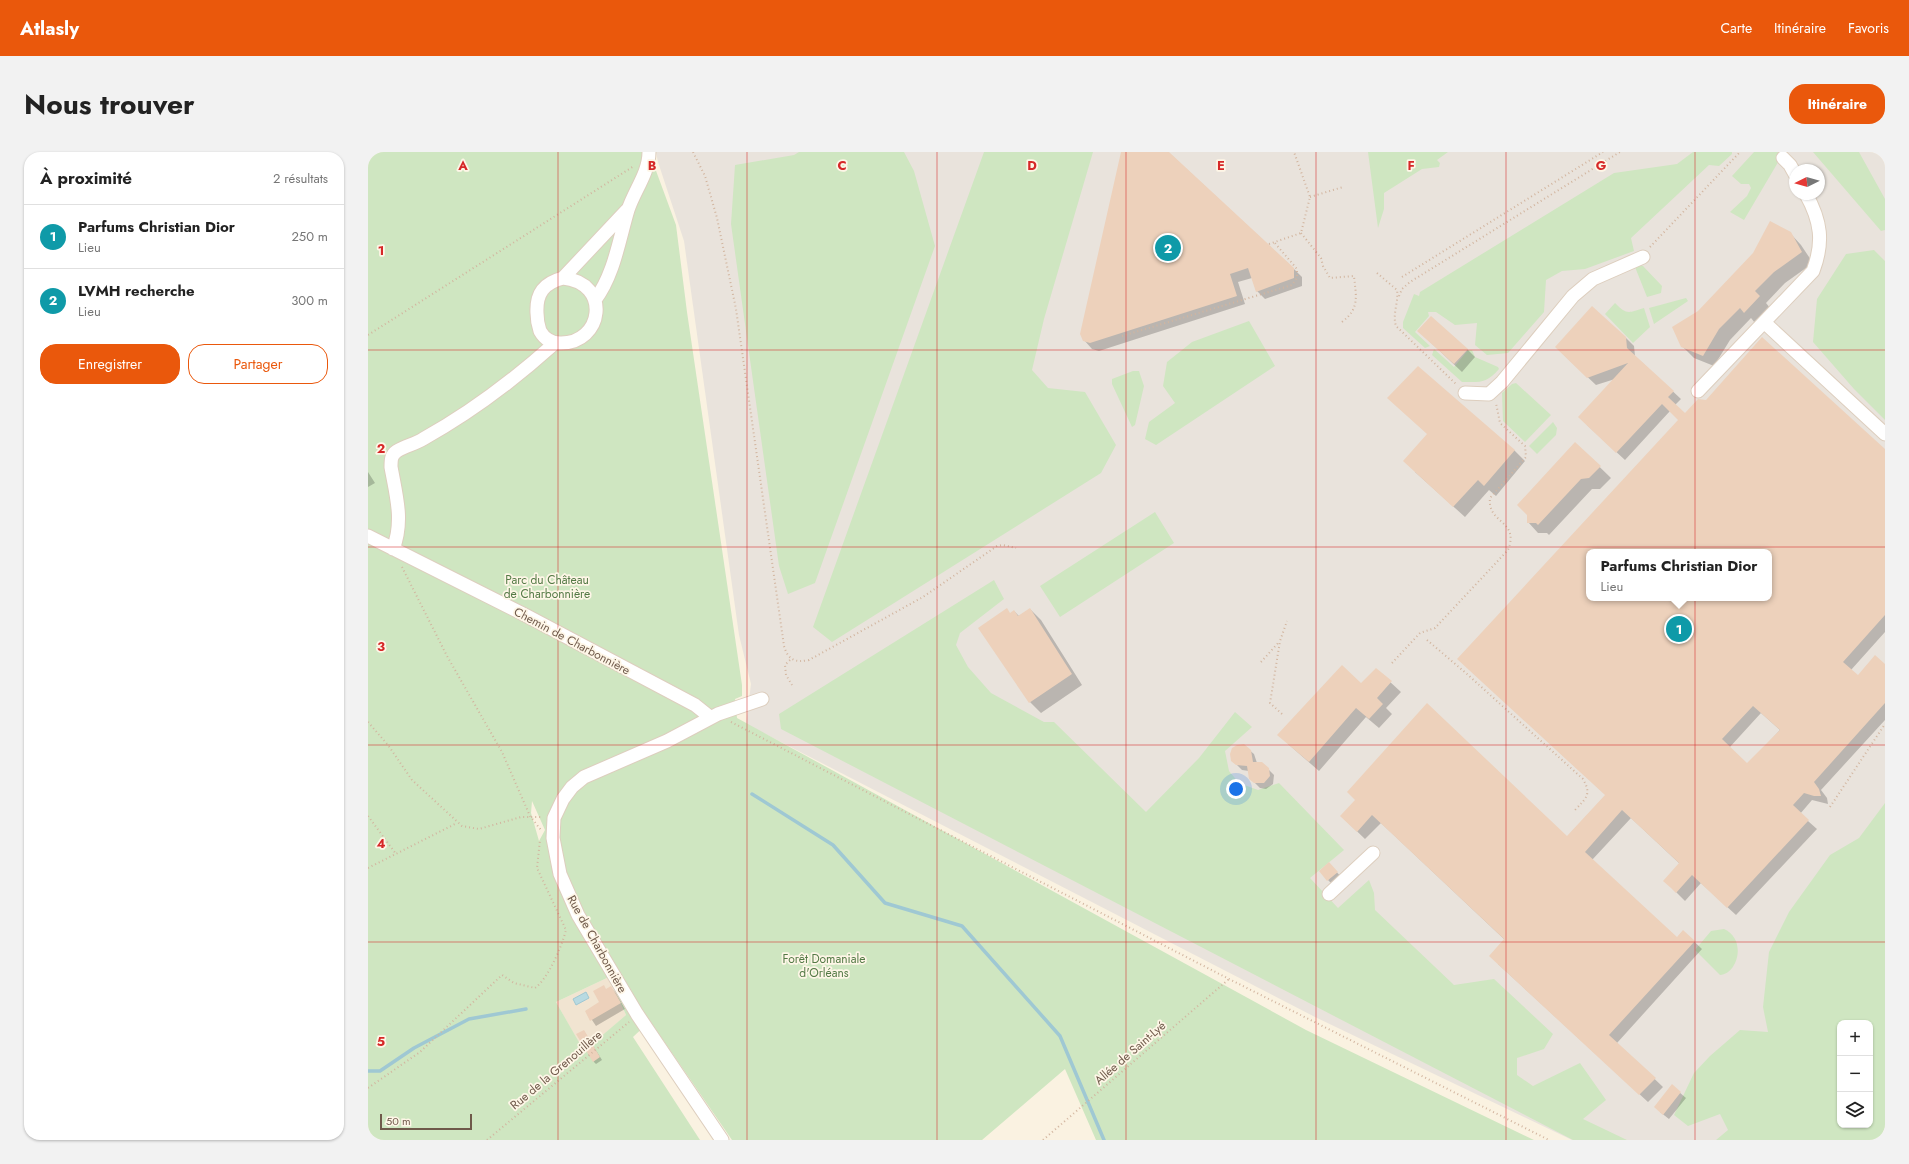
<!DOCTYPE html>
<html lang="fr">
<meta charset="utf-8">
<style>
:root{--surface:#fff;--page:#f2f2f2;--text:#222;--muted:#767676;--line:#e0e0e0;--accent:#ea580c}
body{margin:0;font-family:Jost,sans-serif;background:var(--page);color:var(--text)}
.controls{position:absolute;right:12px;bottom:12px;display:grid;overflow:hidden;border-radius:8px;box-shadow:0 1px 3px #0004}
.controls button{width:36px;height:36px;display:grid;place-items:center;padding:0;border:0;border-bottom:1px solid var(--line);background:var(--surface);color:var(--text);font:20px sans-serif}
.compass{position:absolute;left:1421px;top:12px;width:36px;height:36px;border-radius:50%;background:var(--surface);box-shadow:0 1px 3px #0004;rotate:265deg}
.scale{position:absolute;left:12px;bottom:10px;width:92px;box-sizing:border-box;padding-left:4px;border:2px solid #6f594a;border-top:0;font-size:11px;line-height:14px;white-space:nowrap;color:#6f594a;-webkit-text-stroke:3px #fef6e7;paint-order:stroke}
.you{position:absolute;left:868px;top:637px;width:14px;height:14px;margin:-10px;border:3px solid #fff;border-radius:50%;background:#1a73e8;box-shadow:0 0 0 6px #1a73e833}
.badge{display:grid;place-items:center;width:26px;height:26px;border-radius:50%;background:var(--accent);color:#fff;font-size:13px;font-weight:700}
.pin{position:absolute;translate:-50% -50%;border:2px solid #fff;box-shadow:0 1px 4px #0006}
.popup{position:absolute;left:1218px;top:397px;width:186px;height:52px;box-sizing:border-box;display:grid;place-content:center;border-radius:8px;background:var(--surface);filter:drop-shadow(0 1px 3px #0005);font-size:13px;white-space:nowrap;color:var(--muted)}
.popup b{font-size:15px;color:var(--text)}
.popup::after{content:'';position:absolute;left:50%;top:100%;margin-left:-8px;border:8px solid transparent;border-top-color:var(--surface)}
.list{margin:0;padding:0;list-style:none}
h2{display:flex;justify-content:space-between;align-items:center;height:52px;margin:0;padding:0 16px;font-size:17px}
h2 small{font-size:13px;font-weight:400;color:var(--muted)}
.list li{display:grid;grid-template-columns:26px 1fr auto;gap:12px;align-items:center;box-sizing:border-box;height:64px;padding:0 16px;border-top:1px solid var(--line)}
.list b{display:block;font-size:15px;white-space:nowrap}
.list p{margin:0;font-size:13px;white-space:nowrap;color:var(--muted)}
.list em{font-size:13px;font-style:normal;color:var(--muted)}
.actions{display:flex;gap:8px;padding:12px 16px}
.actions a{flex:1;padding:9px 0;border:1px solid var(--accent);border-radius:16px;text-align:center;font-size:14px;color:var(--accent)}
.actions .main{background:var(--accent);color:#fff}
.icon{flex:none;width:22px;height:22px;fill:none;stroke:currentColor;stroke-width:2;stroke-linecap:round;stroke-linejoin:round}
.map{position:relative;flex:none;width:1517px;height:988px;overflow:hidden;border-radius:16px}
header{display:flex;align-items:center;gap:24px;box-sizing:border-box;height:56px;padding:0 20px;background:var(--accent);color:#fff}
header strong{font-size:19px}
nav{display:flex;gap:22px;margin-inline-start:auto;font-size:14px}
.intro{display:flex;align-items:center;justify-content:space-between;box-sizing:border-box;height:96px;padding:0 24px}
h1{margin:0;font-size:28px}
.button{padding:10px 18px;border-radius:16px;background:var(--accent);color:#fff;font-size:14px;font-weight:700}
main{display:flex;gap:24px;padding:0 24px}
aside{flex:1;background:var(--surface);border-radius:16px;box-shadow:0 1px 3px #0004}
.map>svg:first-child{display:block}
.residential{fill:#f1e4d1}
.industrial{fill:#e9e3dc;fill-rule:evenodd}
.green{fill:#cfe6c1;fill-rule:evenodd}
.water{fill:#b8dae2;stroke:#9fc8d3}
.shadow{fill:#0003;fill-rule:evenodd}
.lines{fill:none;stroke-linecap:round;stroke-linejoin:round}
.stream{stroke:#9fc8d3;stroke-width:3.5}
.building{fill:#edd1bb;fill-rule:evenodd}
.minor-casing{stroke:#ddcebe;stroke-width:15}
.path{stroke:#d2b59f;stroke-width:2;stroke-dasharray:1 3;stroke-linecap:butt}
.minor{stroke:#fff;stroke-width:13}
.grid{fill:none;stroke:#d62828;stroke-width:1;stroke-opacity:0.55}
.labels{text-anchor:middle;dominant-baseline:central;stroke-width:3.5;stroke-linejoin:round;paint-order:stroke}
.park-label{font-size:12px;fill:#547a46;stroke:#fef6e7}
.street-label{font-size:12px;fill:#6f594a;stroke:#fef6e7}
.grid-label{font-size:13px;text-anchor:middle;font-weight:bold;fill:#d62828;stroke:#fef6e7;stroke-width:3.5;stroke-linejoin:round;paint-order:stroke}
</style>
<header>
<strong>Atlasly</strong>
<nav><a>Carte</a><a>Itinéraire</a><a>Favoris</a></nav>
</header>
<div class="intro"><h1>Nous trouver</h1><a class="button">Itinéraire</a></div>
<main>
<aside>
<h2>À proximité<small>2 résultats</small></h2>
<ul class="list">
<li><span class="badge" style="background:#0f9aa8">1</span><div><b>Parfums Christian Dior</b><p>Lieu</p></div><em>250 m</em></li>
<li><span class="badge" style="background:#0f9aa8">2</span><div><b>LVMH recherche</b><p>Lieu</p></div><em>300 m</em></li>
</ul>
<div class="actions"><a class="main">Enregistrer</a><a>Partager</a></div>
</aside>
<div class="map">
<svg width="1517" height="988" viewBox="0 0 1517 988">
<rect width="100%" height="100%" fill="#faf2e1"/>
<path class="residential" d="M 241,825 L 258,863 L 216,900 L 188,850 Z"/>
<path class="industrial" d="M 288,0 L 1517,0 L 1517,701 L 1357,988 L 1204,988 L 947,865 L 378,572 L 383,532 L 371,483 L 316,89 L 290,10 ZM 1427,18 L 1451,18 L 1451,42 L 1427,42 ZM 1221,400 L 1401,400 L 1401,446 L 1221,446 Z"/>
<path class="green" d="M 0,0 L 278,0 L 287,16 L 308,73 L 319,160 L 374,533 L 374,544 L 367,547 L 369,566 L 938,878 L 1166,988 L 728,988 L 697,917 L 614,988 L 364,988 L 282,869 L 265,885 L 332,988 L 0,988 ZM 164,649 L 177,678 L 171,689 L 163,661 ZM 241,825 L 258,863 L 216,899 L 188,850 Z
M 431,0 L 536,0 L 546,19 L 567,94 L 447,431 L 420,442 L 411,414 L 363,72 L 367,13 L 426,3 Z
M 616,0 L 725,0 L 676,167 L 664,218 L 680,236 L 717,240 L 748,293 L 733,321 L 464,490 L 445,475 Z
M 1000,0 L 1080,0 L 1069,8 L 1072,11 L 1071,15 L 1054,17 L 1016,41 L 1016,57 L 1010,76 Z
M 1325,0 L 1364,0 L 1364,2 L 1351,14 L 1341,13 L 1263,86 L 1266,99 L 1217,117 L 1194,119 L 1178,128 L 1176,160 L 1140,201 L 1119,203 L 1107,193 L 1109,171 L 1087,173 L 1068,160 L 1060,160 L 1061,164 L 1047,180 L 1062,194 L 1057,196 L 1035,176 L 1035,170 L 1046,142 L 1051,144 L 1052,140 L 1246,21 L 1309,12 Z
M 1386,0 L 1413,0 L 1409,12 L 1376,68 L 1362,60 L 1379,44 L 1383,36 L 1381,32 L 1373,32 L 1364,24 Z
M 1445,0 L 1491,0 L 1517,47 L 1517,78 L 1513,79 Z
M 1506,98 L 1517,109 L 1517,268 L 1486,237 L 1445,190 L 1449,147 L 1478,102 Z
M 1271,113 L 1275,114 L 1294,134 L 1293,141 L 1279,145 L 1267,115 Z
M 1318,146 L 1320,149 L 1286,172 L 1281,156 Z
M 1247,151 C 1259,163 1260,161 1276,156 L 1282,175 L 1265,191 L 1237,162 Z
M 881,169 L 907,214 L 788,293 L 777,287 L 781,270 L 807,251 L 795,234 L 799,210 L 824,190 Z
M 1066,197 L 1086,215 L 1100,198 L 1104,198 L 1107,205 L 1130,215 L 1131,217 C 1118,232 1112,230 1094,230 L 1064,203 Z
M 765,219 L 771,219 L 776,234 L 767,273 L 764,275 L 744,232 L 744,227 Z
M 1148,231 L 1183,263 L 1157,290 L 1135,269 L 1134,241 L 1144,232 Z
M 1185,270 L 1189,276 L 1188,283 L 1169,302 L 1161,294 Z
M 787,360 L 806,391 L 692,465 L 672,434 Z
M 626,428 L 636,447 L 592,481 L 588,493 L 600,515 L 623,541 L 676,570 L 686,570 L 778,660 L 831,606 L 867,560 L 884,575 L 857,599 L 861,619 L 871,631 L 890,638 L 911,631 L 976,698 L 942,726 L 970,756 L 1001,728 L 1006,741 L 1007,758 L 1086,833 L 1126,827 L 1185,882 L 1176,897 L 1149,906 L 1149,923 L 1165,934 L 1212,911 L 1238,948 L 1215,967 L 1259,988 L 1205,988 L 413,577 L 411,562 Z
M 1517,651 L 1517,976 L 1511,988 L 1348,988 L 1360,978 L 1352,962 L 1320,974 L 1306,963 L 1326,921 L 1342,904 L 1372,878 L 1400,880 L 1395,855 L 1401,800 L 1421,760 L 1462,703 L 1491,686 ZM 1472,871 L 1502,871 L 1502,973 L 1472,973 Z
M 1356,777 C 1379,787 1370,822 1352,823 L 1327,798 L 1343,779 Z"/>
<path class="water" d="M 218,840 L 221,846 L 208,853 L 205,847 Z"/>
<path class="shadow" d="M 754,0 L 800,0 L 925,116 L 934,125 L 934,134 L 897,147 L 889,139 L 884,126 L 870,130 L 877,152 L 731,199 L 724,197 L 716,188 Z
M 1422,81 L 1433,93 L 1445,111 L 1417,131 L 1398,151 L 1402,156 L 1387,171 L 1383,166 L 1362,188 L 1346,214 L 1326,206 L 1314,194 L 1331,160 Z
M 1258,186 L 1266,194 L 1267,204 L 1313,247 L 1307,253 L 1317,263 L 1517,299 L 1517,480 L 1483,518 L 1490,525 L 1517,514 L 1517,568 L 1453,638 L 1459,646 L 1460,652 L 1444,648 L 1432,662 L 1449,677 L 1368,763 L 1333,731 L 1317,749 L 1297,729 L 1312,712 L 1263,666 L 1224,708 L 1309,786 L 1315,779 L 1334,797 L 1249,891 L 1295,935 L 1280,950 L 1130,812 L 1137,788 L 1013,671 L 997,687 L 973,664 L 989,648 L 1199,685 L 1238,643 L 1099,515 L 1312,268 L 1302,259 L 1257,308 L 1219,273 L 1247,227 L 1228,233 L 1196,203 ZM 1221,400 L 1401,400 L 1401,446 L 1221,446 ZM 1393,561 L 1412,578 L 1379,613 L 1361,596 Z
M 1059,187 L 1099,197 L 1107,205 L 1094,220 Z
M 1207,291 L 1243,326 L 1232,337 L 1224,337 L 1181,383 L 1179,381 L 1170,381 L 1160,370 Z
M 1146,298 L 1157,309 L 1128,344 L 1121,338 L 1097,365 L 1047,320 Z
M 0,320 L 7,331 L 0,335 Z
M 662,457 L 673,468 L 714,533 L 673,561 L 662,550 L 643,462 L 646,459 L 651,464 Z
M 1008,517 L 1033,540 L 1018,556 L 1024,562 L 1011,576 L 998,565 L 951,619 L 920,592 L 993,533 Z
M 880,597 L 886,602 L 889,611 L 900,617 L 906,623 L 905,632 L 898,637 L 892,636 L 882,626 L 881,619 L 874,618 L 864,608 Z
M 966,717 L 974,726 L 965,733 L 960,728 Z
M 243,836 L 248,841 L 257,857 L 228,874 L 218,859 L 233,850 L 239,838 Z
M 216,879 L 234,908 L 228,912 L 225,909 Z
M 1304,934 L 1318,946 L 1301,967 L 1292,960 Z"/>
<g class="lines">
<path class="stream" d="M 384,642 L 465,693 L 517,751 L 594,774 L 692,884 L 736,988
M 0,919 L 12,919 L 46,896 L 101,867 L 158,857"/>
</g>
<path class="building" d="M 753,0 L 801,0 L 926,116 L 926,126 L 888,140 L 880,116 L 862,122 L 869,144 L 722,191 L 715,189 L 712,182 Z
M 1402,69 L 1423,80 L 1434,100 L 1406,120 L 1387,139 L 1392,144 L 1376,161 L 1372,156 L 1351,177 L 1335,204 L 1313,195 L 1304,175 L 1330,159 L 1385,101 Z
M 1224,154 L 1258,185 L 1259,196 L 1306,239 L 1300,245 L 1317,261 L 1330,247 L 1338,248 L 1394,185 L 1517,297 L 1517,463 L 1475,510 L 1490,523 L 1507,503 L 1517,512 L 1517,551 L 1446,630 L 1451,637 L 1453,644 L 1446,644 L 1436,641 L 1425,653 L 1441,668 L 1359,756 L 1324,723 L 1308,741 L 1303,736 L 1295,729 L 1311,711 L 1254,658 L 1217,700 L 1309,785 L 1315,778 L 1327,789 L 1241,883 L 1288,926 L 1271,943 L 1121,804 L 1136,787 L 1004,663 L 989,680 L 972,664 L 987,648 L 979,640 L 1059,551 L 1199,684 L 1237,643 L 1089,507 L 1310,268 L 1294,252 L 1248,301 L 1210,265 L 1260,211 L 1219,226 L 1187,195 ZM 1221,400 L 1401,400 L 1401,446 L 1221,446 ZM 1385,554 L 1412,578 L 1379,611 L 1354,587 Z
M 1063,164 L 1100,197 L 1086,212 L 1049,179 Z
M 1050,214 L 1147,298 L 1116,334 L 1110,328 L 1085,355 L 1035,309 L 1059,282 L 1019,246 Z
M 1207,290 L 1233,314 L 1221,326 L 1213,327 L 1170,373 L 1168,371 L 1159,371 L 1159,363 L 1149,353 Z
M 639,456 L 642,461 L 646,458 L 650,464 L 662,456 L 704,522 L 661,551 L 610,476 Z
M 974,513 L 993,531 L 1008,516 L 1024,529 L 1009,546 L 1015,552 L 1001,567 L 988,556 L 941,610 L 909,583 Z
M 876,592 L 883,598 L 885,610 L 894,610 L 901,616 L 902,624 L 896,631 L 886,631 L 881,627 L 879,614 L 868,613 L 863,609 L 862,602 L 864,596 L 869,593 Z
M 961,710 L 970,720 L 959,729 L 951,719 Z
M 236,833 L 238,837 L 243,834 L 253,851 L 222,869 L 217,859 L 231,850 L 225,839 Z
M 216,878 L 232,905 L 225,910 L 208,882 Z
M 1304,932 L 1313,940 L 1295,963 L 1286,955 Z"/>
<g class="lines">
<defs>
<path id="minor" d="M 1415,6 L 1422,13 L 1427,22
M 195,126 C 244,131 235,192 192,191 C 183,191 176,186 172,179 C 170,173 169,166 169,161 C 168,141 176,131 195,126 Z
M 195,126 L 259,58
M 227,148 C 246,123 251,88 260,58 C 266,39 281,21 281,0
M 1397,171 L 1517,282
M 1330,239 L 1445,119 C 1456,90 1453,69 1438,42
M 1097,241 L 1121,242 L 1134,230 L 1205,144 L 1225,127 L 1275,105
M 0,384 L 159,464 L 327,553 L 342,565
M 25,397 C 36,369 28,343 23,315 C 23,308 23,303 29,299 C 37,294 47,292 55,287 C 102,261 147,227 187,191
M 961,742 L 1005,701
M 354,988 L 269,862 L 210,763 L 192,722 L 185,686 L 186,666 L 195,647 L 204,635 L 216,625 L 299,589 L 350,562 L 394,547"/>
</defs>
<use href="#minor" class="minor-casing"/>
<path class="path" d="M 325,0 L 337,24 L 349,66 L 368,157 L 416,494 C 420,508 427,511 441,508 L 555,445 L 629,394 L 635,393 L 648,396
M 942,45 L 975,35
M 933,81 L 953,106 L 955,114 L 962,126 L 986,124 C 988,145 992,156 974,170
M 901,92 L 933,81 L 942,45 L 926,0
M 1282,95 L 1372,0
M 1009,121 L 1029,138 C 1031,150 1024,162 1028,174 L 1089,233
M 1034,125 L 1235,0
M 1031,144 L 1034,137 L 1042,130 L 1252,0
M 0,183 L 266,14
M 754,184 L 924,133 L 929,126 L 929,117 L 906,90
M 34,415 L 79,504 L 134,600 L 162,664 L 173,678
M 1059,488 L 1099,522 L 1215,627 C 1224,643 1218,646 1207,658
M 422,508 L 417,513 L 418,523 L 424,533
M 893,510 L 911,490
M 1024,511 L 1052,481 L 1067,476 L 1140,398 C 1152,368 1119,372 1122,346 L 1158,305 L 1157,294 L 1132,271 L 1128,251
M 914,562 L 902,551 L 912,489 L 919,469
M 0,570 L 20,593 L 44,628 L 94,674 L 111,677 L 153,665 L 173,665
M 363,570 L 861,827 L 1181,988
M 1462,655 L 1517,572
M 0,664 L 28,702
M 0,716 L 89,671
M 0,936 L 52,900 L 134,823 L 146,831 L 167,836 C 180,827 194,794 198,778 L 169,716 L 172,688
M 119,988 L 261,870
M 675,988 L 861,827"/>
<use href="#minor" class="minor"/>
</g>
<path class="grid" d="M 190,0 L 190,988M 379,0 L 379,988M 569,0 L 569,988M 758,0 L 758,988M 948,0 L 948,988M 1138,0 L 1138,988M 1327,0 L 1327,988M 0,198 L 1517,198M 0,395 L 1517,395M 0,593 L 1517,593M 0,790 L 1517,790"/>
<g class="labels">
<g class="park-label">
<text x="179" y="428">Parc du Château<tspan x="179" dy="14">de Charbonnière</tspan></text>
<text x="456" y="807">Forêt Domaniale<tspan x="456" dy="14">d'Orléans</tspan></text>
</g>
<g class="street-label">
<text transform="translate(204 489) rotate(28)">Chemin de Charbonnière</text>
<text transform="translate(229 792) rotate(61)">Rue de Charbonnière</text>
<text transform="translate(762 901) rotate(-41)">Allée de Saint-Lyé</text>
<text transform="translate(188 918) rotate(-40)">Rue de la Grenouillère</text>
</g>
</g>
<g class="grid-label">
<text x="95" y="18">A</text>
<text x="284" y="18">B</text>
<text x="474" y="18">C</text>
<text x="664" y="18">D</text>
<text x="853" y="18">E</text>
<text x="1043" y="18">F</text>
<text x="1233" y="18">G</text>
<text x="13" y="103">1</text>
<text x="13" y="301">2</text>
<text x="13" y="499">3</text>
<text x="13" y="696">4</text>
<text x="13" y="894">5</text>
</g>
</svg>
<div class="controls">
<button>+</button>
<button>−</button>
<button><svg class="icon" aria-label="layers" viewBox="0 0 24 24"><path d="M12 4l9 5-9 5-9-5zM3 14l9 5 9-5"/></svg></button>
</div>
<svg class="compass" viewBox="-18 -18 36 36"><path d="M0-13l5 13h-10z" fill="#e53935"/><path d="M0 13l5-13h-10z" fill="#767676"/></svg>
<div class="scale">50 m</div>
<div class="you"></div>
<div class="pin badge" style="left:1311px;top:477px;background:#0f9aa8">1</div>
<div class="popup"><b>Parfums Christian Dior</b>Lieu</div>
<div class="pin badge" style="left:800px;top:96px;background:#0f9aa8">2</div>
</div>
</main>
